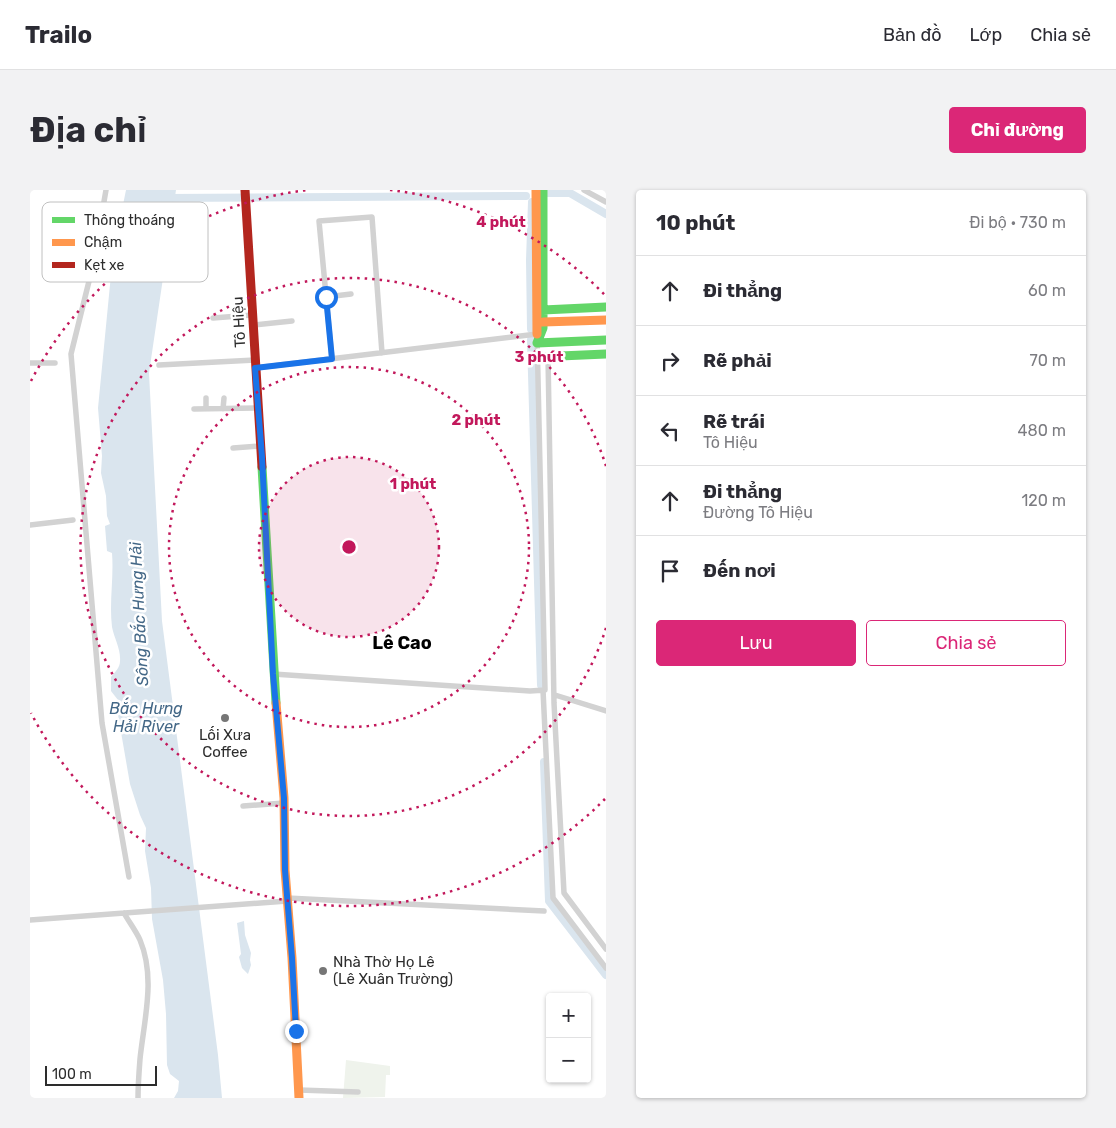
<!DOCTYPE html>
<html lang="vi">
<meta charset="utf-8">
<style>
:root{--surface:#fff;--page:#f2f2f3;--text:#2b2b33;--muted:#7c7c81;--line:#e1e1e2;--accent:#db2777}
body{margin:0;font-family:Rubik,sans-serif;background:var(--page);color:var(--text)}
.controls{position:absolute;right:15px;bottom:15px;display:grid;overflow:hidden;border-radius:5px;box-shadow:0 1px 4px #0004}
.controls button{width:45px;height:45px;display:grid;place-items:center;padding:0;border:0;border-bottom:1px solid var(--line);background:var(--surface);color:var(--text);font:25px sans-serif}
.scale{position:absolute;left:15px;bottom:12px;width:112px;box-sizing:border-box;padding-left:5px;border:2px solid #2d2d2d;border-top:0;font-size:14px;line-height:18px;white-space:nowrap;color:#2d2d2d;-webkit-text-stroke:4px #fff;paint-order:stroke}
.stop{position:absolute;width:15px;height:15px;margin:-11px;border:4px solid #1a73e8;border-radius:50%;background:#fff}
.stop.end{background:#1a73e8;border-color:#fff;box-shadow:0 1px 5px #0008}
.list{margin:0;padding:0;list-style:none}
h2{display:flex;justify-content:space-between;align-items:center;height:65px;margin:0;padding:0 20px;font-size:21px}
h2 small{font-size:16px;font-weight:400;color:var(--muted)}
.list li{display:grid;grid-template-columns:32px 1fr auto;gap:15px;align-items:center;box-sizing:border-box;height:70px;padding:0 20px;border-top:1px solid var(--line)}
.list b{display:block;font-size:19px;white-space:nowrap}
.list p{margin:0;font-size:16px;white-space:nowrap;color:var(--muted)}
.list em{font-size:16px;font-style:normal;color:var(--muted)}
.actions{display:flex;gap:10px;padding:15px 20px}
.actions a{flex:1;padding:11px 0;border:1px solid var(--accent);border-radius:5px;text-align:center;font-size:18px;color:var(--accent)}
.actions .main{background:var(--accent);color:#fff}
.icon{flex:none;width:28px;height:28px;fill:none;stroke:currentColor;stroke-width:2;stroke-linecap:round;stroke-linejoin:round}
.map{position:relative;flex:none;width:576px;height:908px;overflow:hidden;border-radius:5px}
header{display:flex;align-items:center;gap:30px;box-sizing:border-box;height:70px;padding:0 25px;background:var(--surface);border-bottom:1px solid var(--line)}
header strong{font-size:24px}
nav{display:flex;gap:28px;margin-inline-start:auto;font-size:18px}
.intro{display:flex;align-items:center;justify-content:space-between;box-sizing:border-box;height:120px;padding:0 30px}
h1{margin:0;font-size:35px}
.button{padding:12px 22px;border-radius:5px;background:var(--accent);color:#fff;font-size:18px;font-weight:700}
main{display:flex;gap:30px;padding:0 30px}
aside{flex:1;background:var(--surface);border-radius:5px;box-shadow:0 1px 4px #0004}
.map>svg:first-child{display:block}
.green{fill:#eff3ec}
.water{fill:#dae5ee}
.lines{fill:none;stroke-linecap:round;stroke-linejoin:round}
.canal{stroke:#dae5ee;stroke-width:8}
.street{stroke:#d2d2d2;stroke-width:5.5}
.fast{stroke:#63d668;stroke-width:9}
.slow{stroke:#ff974d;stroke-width:9}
.jam{stroke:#b3261e;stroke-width:9}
.route{stroke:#1a73e8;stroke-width:6}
.ring{fill:none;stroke:#c2185b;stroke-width:2.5;stroke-dasharray:2.5 5}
.poi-dot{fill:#767676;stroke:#fff;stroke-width:2}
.labels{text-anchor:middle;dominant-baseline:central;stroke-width:5;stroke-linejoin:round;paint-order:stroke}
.street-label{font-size:15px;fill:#2d2d2d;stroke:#fff}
.poi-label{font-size:15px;fill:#2d2d2d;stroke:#fff}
.water-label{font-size:16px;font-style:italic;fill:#446887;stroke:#fff}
.quarter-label{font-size:18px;font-weight:bold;fill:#000;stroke:#fff}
.key{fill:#fff;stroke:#c0c0c0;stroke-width:1}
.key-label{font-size:14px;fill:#2d2d2d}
.centre{fill:#c2185b;stroke:#fff;stroke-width:2.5}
.ring-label{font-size:15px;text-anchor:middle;font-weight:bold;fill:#c2185b;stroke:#fff;stroke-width:5;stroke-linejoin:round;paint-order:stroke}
</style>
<header>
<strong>Trailo</strong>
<nav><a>Bản đồ</a><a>Lớp</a><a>Chia sẻ</a></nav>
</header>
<div class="intro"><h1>Địa chỉ</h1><a class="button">Chỉ đường</a></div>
<main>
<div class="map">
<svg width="576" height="908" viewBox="0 0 576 908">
<rect width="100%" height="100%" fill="#fff"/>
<path class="green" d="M 316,870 L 360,876 L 360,885 L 356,885 L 355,907 L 313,908 Z"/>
<path class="water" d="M 96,0 L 146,0 L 119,183 L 132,431 L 188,865 L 192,908 L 144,908 L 148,901 L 149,891 L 140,884 L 137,875 L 136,824 L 133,790 L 122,729 L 121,698 L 115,661 L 116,638 L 110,625 L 100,594 L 87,519 L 88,510 L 81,501 L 81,487 C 85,482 90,478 90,471 C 91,459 84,448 82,437 C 79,412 84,388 82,363 L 77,361 L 75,336 L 80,334 L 77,326 L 76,306 L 71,283 L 72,266 L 68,218 L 83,64 Z
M 214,731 L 215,745 L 221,763 L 220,770 L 221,775 L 218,784 L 212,778 L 209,767 L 211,764 L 207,733 Z"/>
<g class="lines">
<path class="canal" d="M 518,3 L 540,3 L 576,24
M 135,8 L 496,6
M 501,139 L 500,70 L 502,12
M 501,150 L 511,495
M 514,572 L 519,711 L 576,785"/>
<path class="street" d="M 76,0 L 63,75 L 41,164 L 72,533 L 99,687
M 554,0 L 576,12
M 296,107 L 321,104
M 183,128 L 222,125
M 223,135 L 262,131
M 518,166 L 524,513 L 534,703 L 576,759
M 302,169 L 289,31 L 342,27 L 352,163
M 0,173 L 25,173
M 129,175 L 225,170
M 225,178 L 507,144 L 515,500 L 500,501 L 243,484
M 176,208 L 176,219
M 164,219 L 228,218
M 193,219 L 194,208
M 203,258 L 231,256
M 0,335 L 43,330
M 513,500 L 523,708 L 576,778
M 525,505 L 576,521
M 213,616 L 254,613
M 257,708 L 514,721
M 94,723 C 99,732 106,741 110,750 C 126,788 114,830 110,869 C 109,882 108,895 108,908
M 0,730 L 257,711
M 269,900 L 328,902"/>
<path class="fast" d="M 513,120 L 576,117
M 507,153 L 513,138 L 513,0
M 507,153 L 576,150
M 507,167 L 576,164
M 232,277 L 246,513"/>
<path class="slow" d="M 506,0 L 507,144
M 513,132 L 576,130
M 246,513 L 254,608 L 255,680 L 262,768 L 269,908"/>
<path class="jam" d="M 215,0 L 232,277"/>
</g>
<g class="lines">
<path class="route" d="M 266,841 L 262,768 L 255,680 L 254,608 L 243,484 L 232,267 L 225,178 L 302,169 L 296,107"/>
</g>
<circle cx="319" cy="357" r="90" fill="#c2185b" fill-opacity=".12"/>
<g class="ring">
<circle cx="319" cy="357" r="90"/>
<circle cx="319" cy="357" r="180"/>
<path d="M576 438A269 269 0 1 1 576 276"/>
<path d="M575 609A359 359 0 0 1 1 523M1 191A359 359 0 0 1 278 0M360 0A359 359 0 0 1 575 105"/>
</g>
<g class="poi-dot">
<circle cx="195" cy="528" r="5"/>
<circle cx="293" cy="781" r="5"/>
</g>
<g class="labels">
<g class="street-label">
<text transform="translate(209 132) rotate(-93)">Tô Hiệu</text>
</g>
<g class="poi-label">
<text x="195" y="545">Lối Xưa<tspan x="195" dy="17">Coffee</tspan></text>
<text x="303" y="772" text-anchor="start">Nhà Thờ Họ Lê<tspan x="303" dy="17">(Lê Xuân Trường)</tspan></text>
</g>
<g class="water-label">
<text transform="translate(109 424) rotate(-93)">Sông Bắc Hưng Hải</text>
<text x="116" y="518">Bắc Hưng<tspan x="116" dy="18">Hải River</tspan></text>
</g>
<g class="quarter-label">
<text x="372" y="453">Lê Cao</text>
</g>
</g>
<rect x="12" y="12" width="166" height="80" rx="8" class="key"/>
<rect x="22" y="27" width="23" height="6" fill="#63d668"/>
<rect x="22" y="49" width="23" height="7" fill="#ff974d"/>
<rect x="22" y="72" width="23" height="6" fill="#b3261e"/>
<g class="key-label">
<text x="54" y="35">Thông thoáng</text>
<text x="54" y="57">Chậm</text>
<text x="54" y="80">Kẹt xe</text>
</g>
<circle cx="319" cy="357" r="8" class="centre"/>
<g class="ring-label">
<text x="471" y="37">4 phút</text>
<text x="509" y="172">3 phút</text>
<text x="446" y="235">2 phút</text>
<text x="383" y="299">1 phút</text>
</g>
</svg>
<div class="controls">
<button>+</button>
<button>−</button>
</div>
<div class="scale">100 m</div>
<div class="stop" style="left:296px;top:107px"></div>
<div class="stop end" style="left:266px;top:841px"></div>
</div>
<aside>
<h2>10 phút<small>Đi bộ · 730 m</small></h2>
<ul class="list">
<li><svg class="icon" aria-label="ahead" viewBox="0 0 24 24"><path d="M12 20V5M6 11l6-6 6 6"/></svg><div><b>Đi thẳng</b></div><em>60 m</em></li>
<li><svg class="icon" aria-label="right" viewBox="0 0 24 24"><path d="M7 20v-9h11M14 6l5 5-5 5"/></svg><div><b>Rẽ phải</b></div><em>70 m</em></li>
<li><svg class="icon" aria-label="left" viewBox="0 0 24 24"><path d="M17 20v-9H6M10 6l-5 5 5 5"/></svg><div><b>Rẽ trái</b><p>Tô Hiệu</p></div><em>480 m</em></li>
<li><svg class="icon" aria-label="ahead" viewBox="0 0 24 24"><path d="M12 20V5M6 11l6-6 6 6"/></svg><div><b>Đi thẳng</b><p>Đường Tô Hiệu</p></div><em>120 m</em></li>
<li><svg class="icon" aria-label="arrive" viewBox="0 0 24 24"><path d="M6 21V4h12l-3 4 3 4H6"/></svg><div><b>Đến nơi</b></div></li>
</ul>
<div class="actions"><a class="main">Lưu</a><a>Chia sẻ</a></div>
</aside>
</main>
